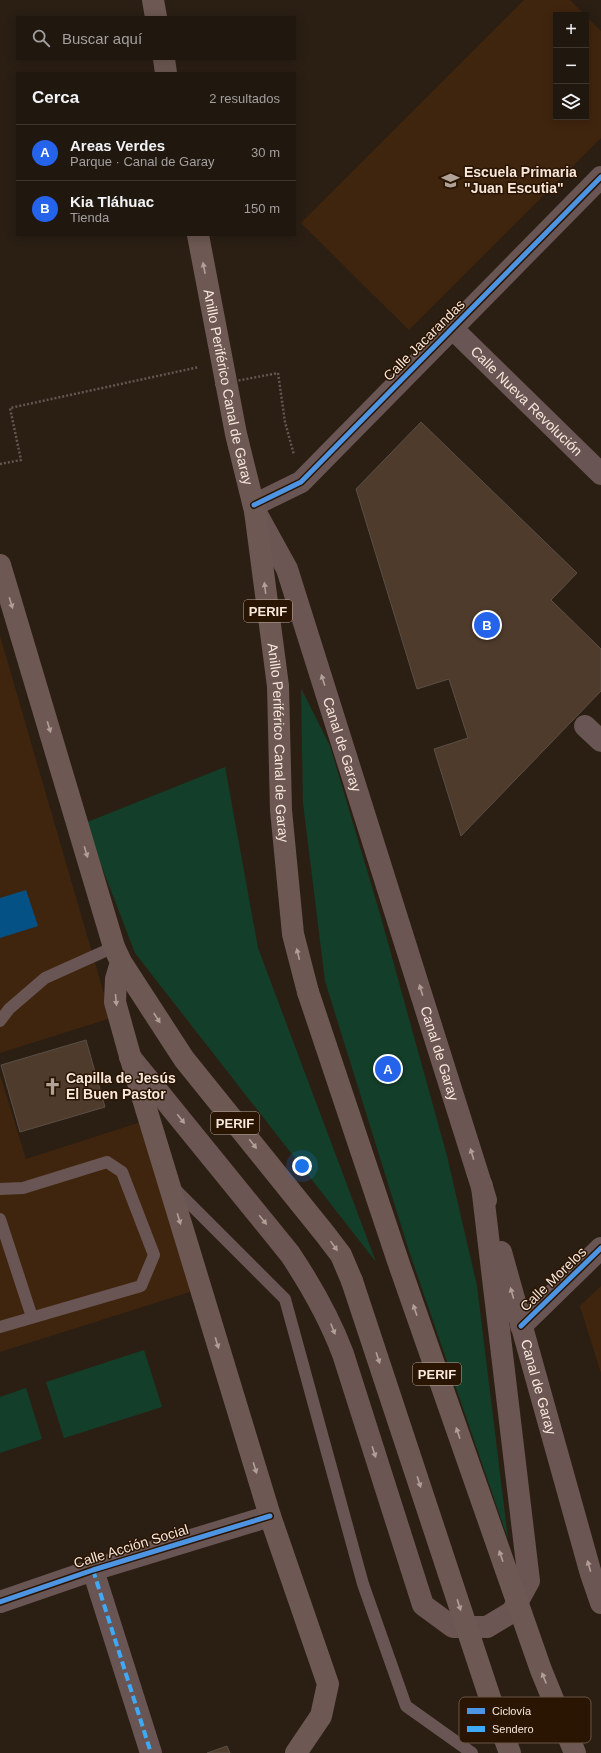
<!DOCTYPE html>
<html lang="es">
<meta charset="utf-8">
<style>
:root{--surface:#20170f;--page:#2d241d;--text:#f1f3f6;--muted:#a29f9e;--line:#3d362f;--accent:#2563eb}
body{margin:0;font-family:Arial,sans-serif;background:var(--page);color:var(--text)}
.controls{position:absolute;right:12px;top:12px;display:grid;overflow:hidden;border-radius:0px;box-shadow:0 2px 10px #0003}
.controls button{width:36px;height:36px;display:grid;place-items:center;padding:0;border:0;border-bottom:1px solid var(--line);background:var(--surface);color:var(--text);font:20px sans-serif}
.you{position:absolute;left:302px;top:1166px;width:14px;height:14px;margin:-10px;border:3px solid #fff;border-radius:50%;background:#1a73e8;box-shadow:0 0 0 6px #1a73e833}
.badge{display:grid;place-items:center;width:26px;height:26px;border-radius:50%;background:var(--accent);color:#fff;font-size:13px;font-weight:700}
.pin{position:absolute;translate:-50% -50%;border:2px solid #fff;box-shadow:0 1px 4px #0006}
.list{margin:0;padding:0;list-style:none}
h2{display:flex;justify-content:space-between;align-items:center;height:52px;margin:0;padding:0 16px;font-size:17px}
h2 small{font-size:13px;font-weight:400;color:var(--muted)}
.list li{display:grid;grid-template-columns:26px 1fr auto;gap:12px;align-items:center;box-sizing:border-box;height:56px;padding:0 16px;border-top:1px solid var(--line)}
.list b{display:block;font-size:15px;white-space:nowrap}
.list p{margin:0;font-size:13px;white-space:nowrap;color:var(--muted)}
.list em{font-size:13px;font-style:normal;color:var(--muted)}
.icon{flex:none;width:22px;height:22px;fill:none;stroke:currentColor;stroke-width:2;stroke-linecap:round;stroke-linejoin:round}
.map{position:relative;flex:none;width:601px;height:1753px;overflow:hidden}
.search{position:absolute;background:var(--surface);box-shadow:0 2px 10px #0003;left:16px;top:16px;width:280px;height:44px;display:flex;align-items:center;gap:10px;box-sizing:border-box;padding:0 14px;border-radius:0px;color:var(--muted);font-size:15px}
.panel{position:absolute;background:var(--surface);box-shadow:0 2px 10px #0003;left:16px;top:72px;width:280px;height:164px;border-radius:0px}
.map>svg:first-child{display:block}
.built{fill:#40250e}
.green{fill:#133f2a}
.water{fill:#045185}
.building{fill:#4e3b2b;stroke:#5a4f47}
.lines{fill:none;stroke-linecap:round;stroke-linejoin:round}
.path{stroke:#655651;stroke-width:2.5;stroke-dasharray:2 2;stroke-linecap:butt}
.service{stroke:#695553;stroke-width:12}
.minor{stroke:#695553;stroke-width:22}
.tertiary{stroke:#695553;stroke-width:22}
.secondary{stroke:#6c5653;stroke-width:22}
.trunk{stroke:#6d5853;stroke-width:22}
.path-bridge{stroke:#655651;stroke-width:2.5;stroke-dasharray:2 2;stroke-linecap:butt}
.trunk-bridge{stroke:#6d5853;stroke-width:22}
.quiet{stroke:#3fa9f5;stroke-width:4;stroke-dasharray:8 4;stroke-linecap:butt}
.cycleway-casing{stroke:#2a1402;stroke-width:8}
.cycleway{stroke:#4d94e3;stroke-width:5}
.oneway{fill:#b2a098}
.oneway2{fill:#b29f98}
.labels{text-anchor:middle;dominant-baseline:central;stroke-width:3;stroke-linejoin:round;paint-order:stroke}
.shield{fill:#2a1402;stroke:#baa89b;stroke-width:1}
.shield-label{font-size:13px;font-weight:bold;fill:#f8e8dc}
.poi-label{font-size:14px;font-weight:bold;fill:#f8e8dc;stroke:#2a1402;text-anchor:start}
.street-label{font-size:14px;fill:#f8e8dc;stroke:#2a1402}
.key{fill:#2a1402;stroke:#685443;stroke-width:1}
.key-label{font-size:11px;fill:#f8e8dc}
</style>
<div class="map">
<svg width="601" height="1753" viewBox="0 0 601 1753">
<rect width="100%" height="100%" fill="#2b1f14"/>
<path class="built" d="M 524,0 L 570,0 L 585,15 L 556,15 L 556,117 L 586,117 L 586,16 L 601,31 L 601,138 L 409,330 L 301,223 Z
M 0,636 L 111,1018 L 0,1053 Z
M 0,1075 L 26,1159 L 141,1122 L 193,1291 L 0,1352 Z
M 601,1286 L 601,1373 L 580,1306 Z"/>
<path class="green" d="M 301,688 L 330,746 L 380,914 L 447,1156 L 477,1286 L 508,1539 L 409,1251 L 325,981 L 303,803 Z
M 225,767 L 258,948 L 376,1262 L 135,953 L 85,823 Z
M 144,1350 L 162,1407 L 64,1438 L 46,1382 Z
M 26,1388 L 42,1439 L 0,1453 L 0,1397 Z"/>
<path class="water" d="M 26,890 L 38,926 L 0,938 L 0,898 Z"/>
<path class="building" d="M 421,422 L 577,573 L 551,600 L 601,649 L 601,691 L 461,836 L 434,749 L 468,738 L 449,679 L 417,689 L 356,489 Z
M 86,1040 L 105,1107 L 20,1132 L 1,1065 Z
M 227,1746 L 230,1753 L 207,1753 Z"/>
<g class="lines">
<path class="path" d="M 278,373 L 285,422 L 294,455
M 0,464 L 21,460 L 10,408 L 199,367"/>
<path class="service" d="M 0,1021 L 9,1009 L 45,978 L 114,947
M 174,1188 L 285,1299 L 363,1584 L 406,1706 L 472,1753
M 0,1189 L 23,1188 L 107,1162 L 122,1172 L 154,1255 L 141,1286 L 0,1327
M 0,1219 L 32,1317"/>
<g class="minor">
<path id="s1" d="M 453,329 L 601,474"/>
<path d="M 585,726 L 601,741"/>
<path d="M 521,1326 L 601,1248"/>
<path d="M 93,1570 L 151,1753"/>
<path d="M 0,1602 L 93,1570 L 270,1516"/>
</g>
<path class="tertiary" d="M 254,505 L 301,482 L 601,177"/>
<g class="secondary">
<path id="s2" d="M 255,511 L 287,569 L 486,1200"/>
<path d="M 130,1057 L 290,1254 C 312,1287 329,1317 343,1354 L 423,1605 L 453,1627 L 487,1627 L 512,1612 L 529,1581 L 482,1186"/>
<path id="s3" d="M 501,1252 L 591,1574 L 601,1603"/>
</g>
<g class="trunk">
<path d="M 153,0 L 156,17"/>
<path d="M 164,59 L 166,73"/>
<path id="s4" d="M 198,235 L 236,434 L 255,511 L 278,686 L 281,810 L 293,934 L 308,992"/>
<path d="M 0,565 L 114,947 L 121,962 L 184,1059 L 325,1234 L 341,1255 L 352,1281"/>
<path d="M 121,962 L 116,979 L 115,1002 L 130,1056 L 270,1516 L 328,1684 L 321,1716 L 296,1753"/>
</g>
<path class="path-bridge" d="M 215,385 L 278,373"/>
<path class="trunk-bridge" d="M 308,992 L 399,1264 L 541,1670 L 575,1753
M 352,1281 L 491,1701 L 510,1753"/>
<path class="quiet" d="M 93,1570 L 151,1753"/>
<defs>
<path id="cycleway" d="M 254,505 L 301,482 L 601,177
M 521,1326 L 601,1248
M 0,1602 L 93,1570 L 270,1516"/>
</defs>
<use href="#cycleway" class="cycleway-casing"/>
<use href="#cycleway" class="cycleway"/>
</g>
<defs><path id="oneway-solid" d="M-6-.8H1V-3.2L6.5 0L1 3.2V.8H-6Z"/></defs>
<g class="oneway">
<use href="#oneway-solid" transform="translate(204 268) rotate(-101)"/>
<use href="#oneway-solid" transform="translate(265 588) rotate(-97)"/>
<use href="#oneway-solid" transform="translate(11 603) rotate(73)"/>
<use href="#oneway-solid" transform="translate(49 727) rotate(73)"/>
<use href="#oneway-solid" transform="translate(86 852) rotate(73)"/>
<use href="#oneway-solid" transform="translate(298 954) rotate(-104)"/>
<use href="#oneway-solid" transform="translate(116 1000) rotate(85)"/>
<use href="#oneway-solid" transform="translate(157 1018) rotate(57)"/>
<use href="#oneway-solid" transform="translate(253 1144) rotate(51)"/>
<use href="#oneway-solid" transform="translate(179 1219) rotate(73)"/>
<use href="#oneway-solid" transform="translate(334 1246) rotate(54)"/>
<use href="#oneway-solid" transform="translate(415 1310) rotate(-109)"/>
<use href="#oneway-solid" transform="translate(217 1343) rotate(73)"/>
<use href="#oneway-solid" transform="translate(378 1358) rotate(72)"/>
<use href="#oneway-solid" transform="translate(458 1433) rotate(-109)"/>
<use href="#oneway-solid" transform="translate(255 1468) rotate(73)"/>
<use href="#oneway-solid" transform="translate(419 1482) rotate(72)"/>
<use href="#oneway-solid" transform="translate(501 1556) rotate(-109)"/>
<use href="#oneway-solid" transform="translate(459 1605) rotate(72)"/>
<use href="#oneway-solid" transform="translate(544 1678) rotate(-112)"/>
</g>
<g class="oneway2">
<use href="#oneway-solid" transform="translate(323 680) rotate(-108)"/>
<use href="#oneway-solid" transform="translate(421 990) rotate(-107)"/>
<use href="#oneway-solid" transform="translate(181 1119) rotate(51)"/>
<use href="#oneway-solid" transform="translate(472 1154) rotate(-107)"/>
<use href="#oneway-solid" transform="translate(263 1220) rotate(51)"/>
<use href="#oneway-solid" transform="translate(512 1293) rotate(-106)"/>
<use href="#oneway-solid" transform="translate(333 1329) rotate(68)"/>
<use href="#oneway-solid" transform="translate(374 1452) rotate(72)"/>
<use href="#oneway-solid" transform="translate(589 1566) rotate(-106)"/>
</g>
<defs>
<symbol id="school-bare" viewBox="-9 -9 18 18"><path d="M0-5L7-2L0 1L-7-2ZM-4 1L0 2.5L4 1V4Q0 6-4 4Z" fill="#b0a296" stroke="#2a1402" stroke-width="2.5" paint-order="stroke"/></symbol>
<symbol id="church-bare" viewBox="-9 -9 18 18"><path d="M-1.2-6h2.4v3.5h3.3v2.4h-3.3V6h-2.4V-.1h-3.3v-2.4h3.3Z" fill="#b0a296" stroke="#2a1402" stroke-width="2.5" paint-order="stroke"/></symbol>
</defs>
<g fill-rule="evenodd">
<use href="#school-bare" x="438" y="168" width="25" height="25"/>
<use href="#church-bare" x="40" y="1074" width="25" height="25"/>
</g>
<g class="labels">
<g class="shield">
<rect x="244" y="600" width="48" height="22" rx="3"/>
<rect x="211" y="1112" width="48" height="22" rx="3"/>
<rect x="413" y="1363" width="48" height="22" rx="3"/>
</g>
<g class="shield-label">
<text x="268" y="611">PERIF</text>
<text x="235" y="1123">PERIF</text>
<text x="437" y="1374">PERIF</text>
</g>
<g class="poi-label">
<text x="464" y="172">Escuela Primaria<tspan x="464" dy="16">"Juan Escutia"</tspan></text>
<text x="66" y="1078">Capilla de Jesús<tspan x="66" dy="16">El Buen Pastor</tspan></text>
</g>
<g class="street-label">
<text transform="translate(424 340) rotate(-45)">Calle Jacarandas</text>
<text stroke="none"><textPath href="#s4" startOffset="155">Anillo Periférico Canal de Garay</textPath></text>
<text stroke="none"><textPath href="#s1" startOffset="103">Calle Nueva Revolución</textPath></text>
<text stroke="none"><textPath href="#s4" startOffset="515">Anillo Periférico Canal de Garay</textPath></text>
<text stroke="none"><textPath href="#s2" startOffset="250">Canal de Garay</textPath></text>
<text stroke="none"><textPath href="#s2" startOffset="574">Canal de Garay</textPath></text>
<text transform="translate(553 1279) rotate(-44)">Calle Morelos</text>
<text stroke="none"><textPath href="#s3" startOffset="140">Canal de Garay</textPath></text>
<text transform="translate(131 1546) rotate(-17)">Calle Acción Social</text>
</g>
</g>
<rect x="459" y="1697" width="132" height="46" rx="6" class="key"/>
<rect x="467" y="1708" width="18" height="6" fill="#4d94e3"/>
<rect x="467" y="1726" width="18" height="6" fill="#3fa9f5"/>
<g class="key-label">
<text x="492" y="1715">Ciclovía</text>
<text x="492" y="1733">Sendero</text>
</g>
</svg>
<div class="controls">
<button>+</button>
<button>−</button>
<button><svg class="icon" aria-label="layers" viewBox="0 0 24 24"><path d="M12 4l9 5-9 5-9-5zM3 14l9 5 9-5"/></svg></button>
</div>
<div class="you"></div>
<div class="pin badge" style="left:388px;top:1069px">A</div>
<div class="pin badge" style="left:487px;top:625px">B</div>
<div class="search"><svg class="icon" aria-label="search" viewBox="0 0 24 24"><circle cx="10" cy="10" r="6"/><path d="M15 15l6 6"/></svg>Buscar aquí</div>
<section class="panel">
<h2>Cerca<small>2 resultados</small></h2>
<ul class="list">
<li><span class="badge">A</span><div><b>Areas Verdes</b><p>Parque · Canal de Garay</p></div><em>30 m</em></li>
<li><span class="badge">B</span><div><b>Kia Tláhuac</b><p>Tienda</p></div><em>150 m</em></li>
</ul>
</section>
</div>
